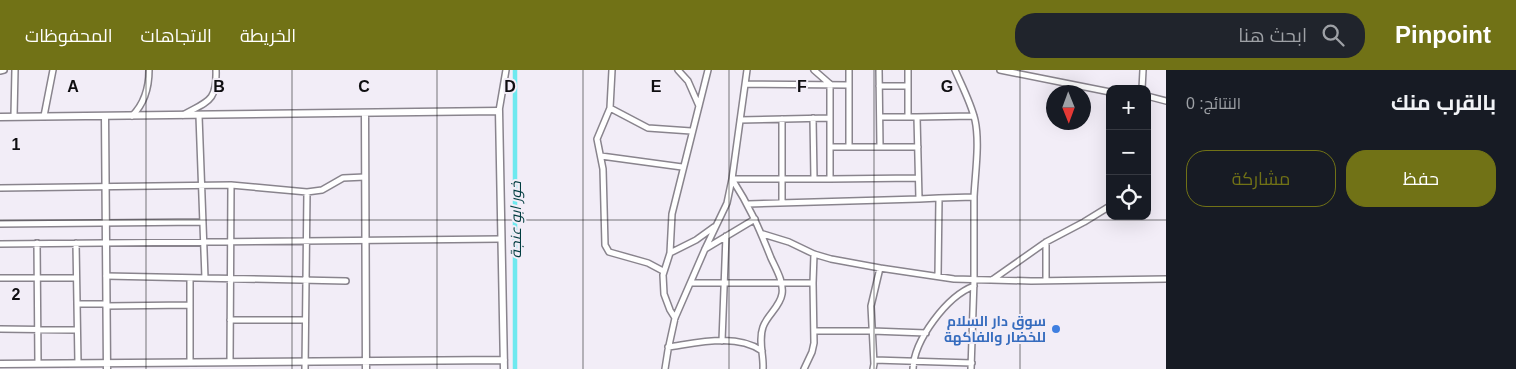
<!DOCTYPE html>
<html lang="ar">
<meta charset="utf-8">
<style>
:root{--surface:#171b24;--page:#20242c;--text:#f1f3f6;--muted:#9ea1a6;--line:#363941;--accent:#717216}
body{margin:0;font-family:Helvetica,Cairo,sans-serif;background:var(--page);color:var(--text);direction:rtl}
.controls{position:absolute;right:15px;top:15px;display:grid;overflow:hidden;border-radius:10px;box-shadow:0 5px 20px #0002}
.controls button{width:45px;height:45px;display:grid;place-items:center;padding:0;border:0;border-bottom:1px solid var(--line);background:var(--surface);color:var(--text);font:25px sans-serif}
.compass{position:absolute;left:1046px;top:15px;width:45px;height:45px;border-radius:50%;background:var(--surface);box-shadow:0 5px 20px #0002;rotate:179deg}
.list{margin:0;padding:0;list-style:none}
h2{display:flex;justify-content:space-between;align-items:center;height:65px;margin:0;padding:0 20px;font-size:21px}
h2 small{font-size:16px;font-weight:400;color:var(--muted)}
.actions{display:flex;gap:10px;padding:15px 20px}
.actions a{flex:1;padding:11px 0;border:1px solid var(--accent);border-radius:20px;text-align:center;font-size:18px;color:var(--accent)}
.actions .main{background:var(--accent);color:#fff}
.icon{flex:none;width:28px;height:28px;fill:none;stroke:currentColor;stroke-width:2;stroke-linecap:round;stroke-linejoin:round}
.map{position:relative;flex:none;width:1166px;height:299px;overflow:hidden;direction:ltr}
header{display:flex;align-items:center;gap:30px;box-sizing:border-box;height:70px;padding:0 25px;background:var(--accent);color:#fff}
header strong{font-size:24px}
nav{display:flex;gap:28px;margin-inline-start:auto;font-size:18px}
.search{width:350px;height:45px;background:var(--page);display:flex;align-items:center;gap:12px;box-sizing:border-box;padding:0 18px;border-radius:20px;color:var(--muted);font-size:19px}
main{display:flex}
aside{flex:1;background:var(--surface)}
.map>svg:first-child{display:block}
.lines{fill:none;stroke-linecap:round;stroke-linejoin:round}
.canal{stroke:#6ee9ef;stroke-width:4.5}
.minor-casing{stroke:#89848d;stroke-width:8}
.tertiary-casing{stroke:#89848d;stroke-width:9}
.minor{stroke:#fff;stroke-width:5}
.tertiary{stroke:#fff;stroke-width:6}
.grid{fill:none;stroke:#0f0e11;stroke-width:1;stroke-opacity:0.55}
.shop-dot{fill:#3f7fe0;stroke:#f2edf7;stroke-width:2}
.labels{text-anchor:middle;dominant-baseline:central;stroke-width:4;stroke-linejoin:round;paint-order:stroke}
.shop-label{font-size:14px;font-weight:bold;fill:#366cbe;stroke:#f2edf7;text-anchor:end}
.water-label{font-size:15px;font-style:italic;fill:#003c3f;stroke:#f2edf7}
.grid-label{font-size:16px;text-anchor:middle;font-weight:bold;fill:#0f0e11;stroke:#f2edf7;stroke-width:4;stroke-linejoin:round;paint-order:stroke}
</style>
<header>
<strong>Pinpoint</strong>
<div class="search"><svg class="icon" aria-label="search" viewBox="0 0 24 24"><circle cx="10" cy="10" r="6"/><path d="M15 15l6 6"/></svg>ابحث هنا</div>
<nav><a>الخريطة</a><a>الاتجاهات</a><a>المحفوظات</a></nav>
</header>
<main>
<aside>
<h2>بالقرب منك<small>النتائج: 0</small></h2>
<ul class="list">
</ul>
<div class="actions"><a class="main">حفظ</a><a>مشاركة</a></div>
</aside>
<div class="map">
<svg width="1166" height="299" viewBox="0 0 1166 299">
<rect width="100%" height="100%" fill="#f2edf7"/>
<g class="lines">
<path class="canal" d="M 515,0 L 515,299"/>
<defs>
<path id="minor" d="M 612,0 L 610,38 L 597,69 L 603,99 L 605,175 L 609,182 L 648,193 L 663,201
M 678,0 L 688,11 L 699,36
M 747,0 L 732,109 C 750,137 759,158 771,188 C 776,199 784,212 782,224 C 780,237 767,245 763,257 C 758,271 764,285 763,299
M 814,0 L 830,14
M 879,0 L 880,76
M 908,0 L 908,47
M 1000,0 L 1110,22
M 0,1 L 4,0
M 746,14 L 849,15 L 849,0
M 830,15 L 830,77 L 918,77
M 849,15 L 849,77
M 879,16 L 908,16
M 1142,19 L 1143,0
M 1147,26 L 1166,31
M 610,38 L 648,58 L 691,61
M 499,41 L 506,0
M 183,45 C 208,31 217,32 216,0
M 14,46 L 15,0
M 44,46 L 53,0
M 132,46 C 145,33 149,18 149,0
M 199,46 L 205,208
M 880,47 L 917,47 L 919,129 L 939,128 L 938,206
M 917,47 L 974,46
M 813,48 L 814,109
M 782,49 L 782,133
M 740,50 L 830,48
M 601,86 L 682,97
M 830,109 L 918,108
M 0,118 L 231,115 L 307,122 L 322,120 L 343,108 L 365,107
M 939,128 L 974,127 C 975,104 980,73 975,50 C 971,33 962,16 955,0
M 748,134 L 919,129
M 0,154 L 203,152
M 763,164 L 789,172 L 814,184 L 831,189 L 880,198 L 954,209 L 1031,211 L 1166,209
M 37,173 L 38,293
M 76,173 L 78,293
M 0,174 L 501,169
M 705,179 L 755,149
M 670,183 L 696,170 L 714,157
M 106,206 L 346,211
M 0,208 L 76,208
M 992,210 L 1046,172 L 1084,152 L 1110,136
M 1046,211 L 1046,172
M 692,213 L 813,213 L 814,273 L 812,282 L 804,299
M 813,213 L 814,184
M 77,234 L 106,234
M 106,236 L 190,235
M 675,248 L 670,240 L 664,224 L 663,205 L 670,183 L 672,144 L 708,0
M 230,250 L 305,250
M 0,259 L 77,260
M 814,261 L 872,261 L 926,263
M 722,271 L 726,166
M 668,277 C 697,273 736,263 762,281
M 874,290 L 972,293
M 190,292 L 190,208
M 230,292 L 231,115
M 305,299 L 307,122
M 665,299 L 668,280 L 675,248 L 705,179 L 727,133 L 732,109 L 830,109 L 830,77
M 873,299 L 874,294 L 871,236 L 880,198
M 913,299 C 914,270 947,226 974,216
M 971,299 L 974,210 L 974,127"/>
<path id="tertiary" d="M 365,43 L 366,299
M 105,46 L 107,299
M 0,47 L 499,41 L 504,299
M 0,294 L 504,290"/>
</defs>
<use href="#minor" class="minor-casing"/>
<use href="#tertiary" class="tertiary-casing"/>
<use href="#minor" class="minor"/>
<use href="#tertiary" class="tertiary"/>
</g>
<path class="grid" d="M 146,0 L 146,299M 292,0 L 292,299M 437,0 L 437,299M 583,0 L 583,299M 729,0 L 729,299M 874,0 L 874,299M 1020,0 L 1020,299M 0,150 L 1166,150"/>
<circle class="shop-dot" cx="1056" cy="259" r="5"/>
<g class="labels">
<g class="shop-label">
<text x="1046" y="251">سوق دار السلام<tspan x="1046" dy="16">للخضار والفاكهة</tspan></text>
</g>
<g class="water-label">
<text transform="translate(515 150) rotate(-90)">خور ابو عنجة</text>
</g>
</g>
<g class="grid-label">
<text x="73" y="22">A</text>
<text x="219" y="22">B</text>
<text x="364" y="22">C</text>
<text x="510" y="22">D</text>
<text x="656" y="22">E</text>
<text x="802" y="22">F</text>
<text x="947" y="22">G</text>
<text x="16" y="80">1</text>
<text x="16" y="230">2</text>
</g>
</svg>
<div class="controls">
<button>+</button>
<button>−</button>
<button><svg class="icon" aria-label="locate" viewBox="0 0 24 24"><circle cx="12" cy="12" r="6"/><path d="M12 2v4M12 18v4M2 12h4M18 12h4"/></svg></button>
</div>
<svg class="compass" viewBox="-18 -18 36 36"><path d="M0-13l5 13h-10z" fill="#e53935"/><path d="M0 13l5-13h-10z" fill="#9ea1a6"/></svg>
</div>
</main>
